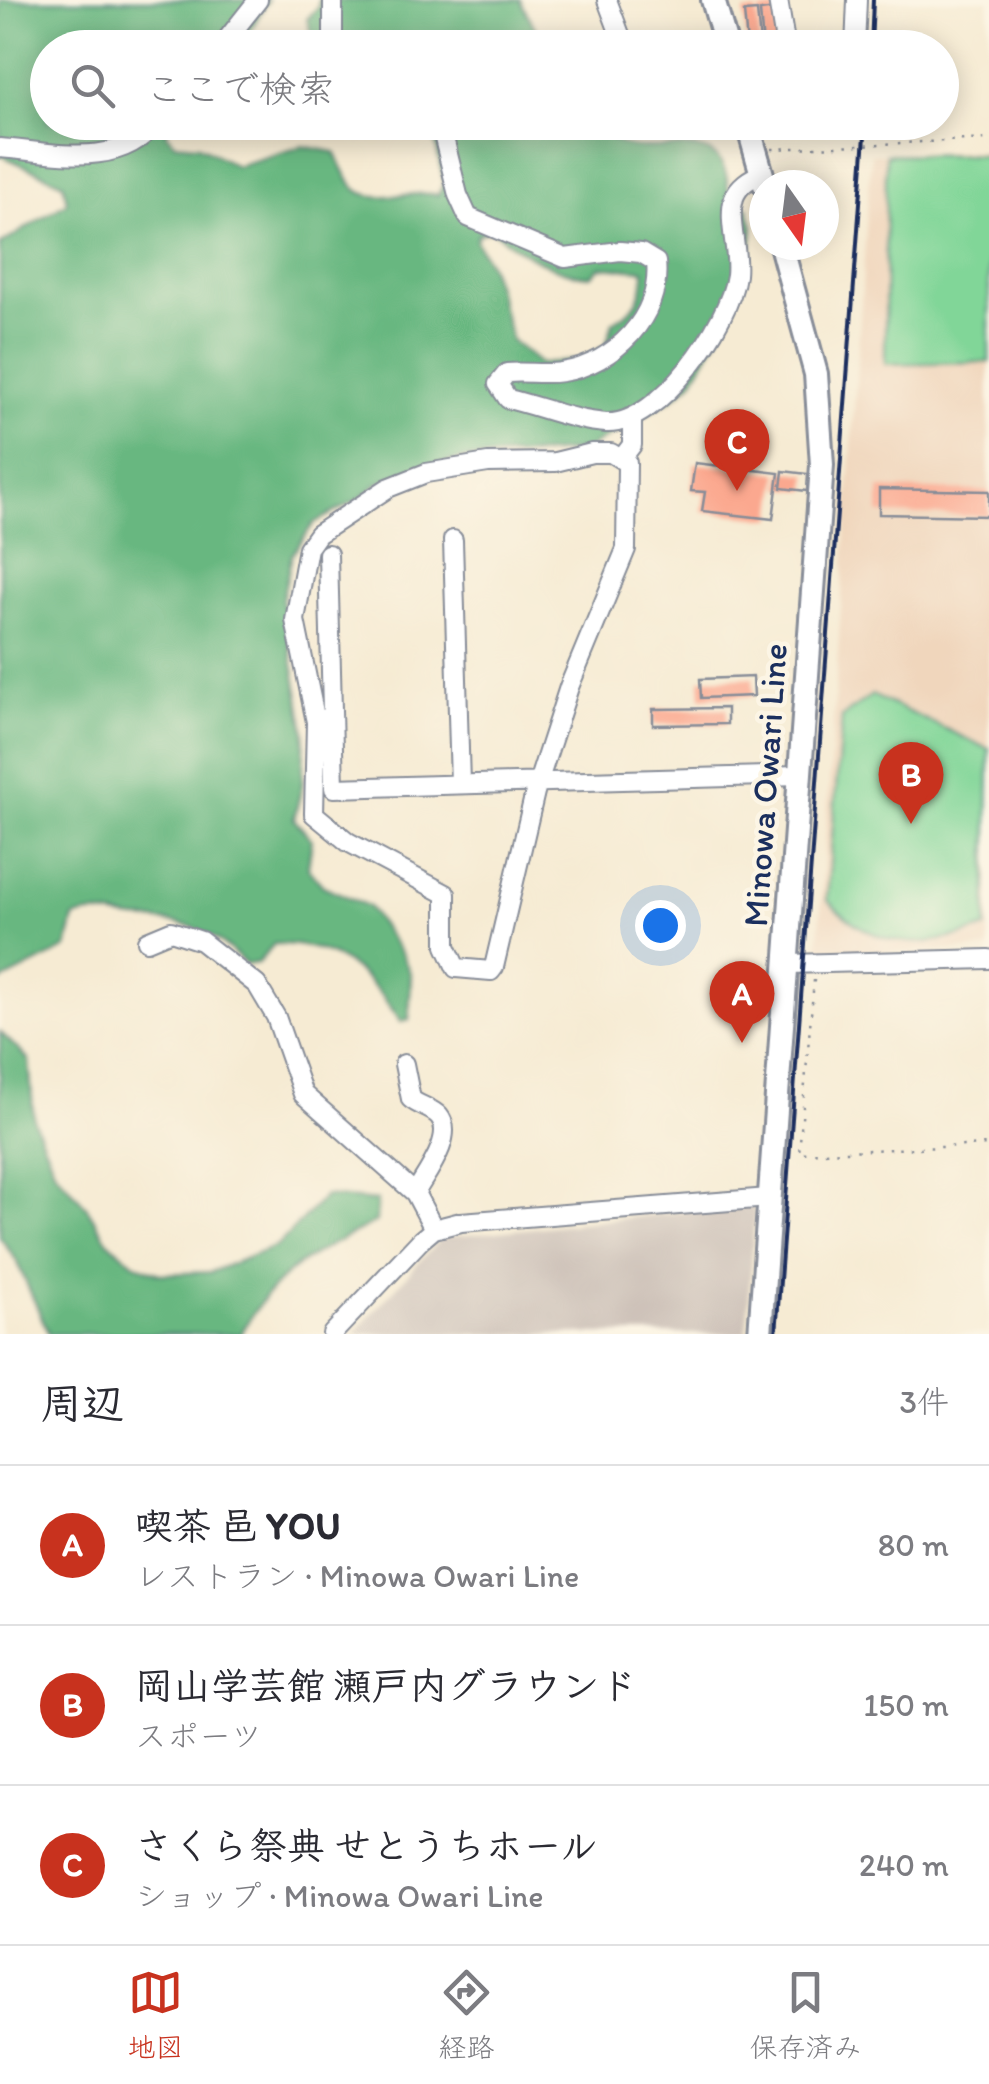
<!DOCTYPE html>
<html lang="ja">
<meta charset="utf-8">
<style>
:root{--surface:#fff;--page:#f2f2f3;--text:#2b2b33;--muted:#7c7c81;--line:#e1e1e2;--accent:#c8321e}
body{margin:0;font-family:Itim,"Klee One",sans-serif;background:var(--page);color:var(--text)}
.compass{position:absolute;left:749px;top:170px;width:90px;height:90px;border-radius:50%;background:var(--surface);box-shadow:0 5px 25px #0003;rotate:166deg}
.you{position:absolute;left:660px;top:925px;width:35px;height:35px;margin:-25px;border:8px solid #fff;border-radius:50%;background:#1a73e8;box-shadow:0 0 0 15px #1a73e833}
.badge{display:grid;place-items:center;width:65px;height:65px;border-radius:50%;background:var(--accent);color:#fff;font-size:32px;font-weight:700}
.pin{position:absolute;translate:-50% -82px;filter:drop-shadow(0 2px 5px #0008)}
.pin::after{content:'';position:absolute;top:52px;width:35px;height:30px;background:inherit;clip-path:polygon(0 0,100% 0,50% 100%)}
.list{margin:0;padding:0;list-style:none}
h2{display:flex;justify-content:space-between;align-items:center;height:130px;margin:0;padding:0 40px;font-size:42px}
h2 small{font-size:32px;font-weight:400;color:var(--muted)}
.list li{display:grid;grid-template-columns:65px 1fr auto;gap:30px;align-items:center;box-sizing:border-box;height:160px;padding:0 40px;border-top:2px solid var(--line)}
.list b{display:block;font-size:38px;white-space:nowrap}
.list p{margin:0;font-size:32px;white-space:nowrap;color:var(--muted)}
.list em{font-size:32px;font-style:normal;color:var(--muted)}
.icon{flex:none;width:55px;height:55px;fill:none;stroke:currentColor;stroke-width:2;stroke-linecap:round;stroke-linejoin:round}
.map{position:relative;flex:none;width:989px;height:1334px;overflow:hidden}
.search{position:absolute;background:var(--surface);box-shadow:0 5px 25px #0003;left:30px;right:30px;top:30px;height:110px;display:flex;align-items:center;gap:25px;box-sizing:border-box;padding:0 35px;border-radius:55px;color:var(--muted);font-size:38px}
.sheet{height:610px;background:var(--surface)}
nav{display:flex;justify-content:space-around;align-items:center;box-sizing:border-box;height:140px;border-top:2px solid var(--line);background:var(--surface);font-size:28px;color:var(--muted)}
nav a{display:grid;justify-items:center;gap:5px}
nav .on{color:var(--accent)}
.map>svg:first-child{display:block}
.built{fill:#f0d6bc}
.industrial{fill:#cec2b9}
.green{fill:#81d698;stroke:#4e827b;stroke-width:2.5}
.forest{fill:#68b780;stroke:#42736f;stroke-width:2.5;fill-rule:evenodd}
.building{fill:#fba88f}
.lines{fill:none;stroke-linecap:round;stroke-linejoin:round}
.minor-casing{stroke:#888d98;stroke-width:22}
.major-casing{stroke:#888d98;stroke-width:28}
.path{stroke:#888d98;stroke-width:2.5;stroke-dasharray:2.5 8;stroke-linecap:butt}
.minor{stroke:#fff;stroke-width:18}
.major{stroke:#fff;stroke-width:22}
.rail{stroke:#1b2f5e;stroke-width:4}
.labels{text-anchor:middle;dominant-baseline:central;stroke-width:9;stroke-linejoin:round;paint-order:stroke}
.street-label{font-size:35px;fill:#1b2f5e;stroke:#fcf5e5}
</style>
<div class="map">
<svg width="989" height="1334" viewBox="0 0 989 1334">
<rect width="100%" height="100%" fill="#fcf5e5"/>
<filter id="ink" filterUnits="userSpaceOnUse"><feTurbulence type="fractalNoise" baseFrequency=".01" numOctaves="2"/><feDisplacementMap in="SourceGraphic" scale="20" xChannelSelector="R" yChannelSelector="G"/><feConvolveMatrix kernelMatrix="1 2 1 2 8 2 1 2 1" color-interpolation-filters="sRGB"/></filter>
<filter id="wash" filterUnits="userSpaceOnUse"><feTurbulence type="fractalNoise" baseFrequency=".0048" numOctaves="4" result="noise"/><feDisplacementMap in="SourceGraphic" scale="40" xChannelSelector="R" yChannelSelector="G"/><feGaussianBlur stdDeviation="2.25" result="paint"/><feColorMatrix in="noise" values="0 0 0 0 0 0 0 0 0 0 0 0 0 0 0 0 0 1.4 0 .05"/><feComposite in="paint" operator="in"/></filter>
<g filter="url(#wash)">
<rect width="100%" height="100%" fill="#f6ebd3"/>
<path class="built" d="M 989,152 L 989,949 L 818,954 L 871,154 Z"/>
<path class="industrial" d="M 748,1205 L 755,1210 L 746,1334 L 354,1334 L 441,1238 Z"/>
<path class="green" d="M 886,154 L 989,155 L 989,362 L 885,364 Z
M 872,695 L 989,749 L 986,928 C 923,950 877,951 827,900 L 842,717 Z"/>
<path class="forest" d="M 0,0 L 268,0 L 241,47 L 48,48 L 48,122 L 172,123 L 166,133 L 175,143 L 199,145 L 236,166 L 303,146 L 335,152 C 341,163 347,181 356,189 C 374,205 415,189 438,195 L 444,183 L 433,131 L 422,123 L 602,123 C 623,185 735,98 728,203 L 733,209 L 748,208 L 753,227 L 750,259 L 731,314 L 693,381 L 673,398 L 583,451 L 462,459 L 413,469 L 379,483 L 358,500 L 314,523 L 292,555 L 282,600 L 305,732 L 302,786 L 294,819 L 312,840 L 308,868 L 323,886 L 368,906 L 402,955 L 411,975 L 409,1019 L 401,1022 C 368,973 335,942 274,944 L 258,963 L 246,964 C 202,925 193,923 135,919 C 111,917 97,909 74,918 L 67,948 L 0,982 L 0,245 L 67,202 L 63,183 L 0,155 ZM 492,230 C 522,253 554,274 591,276 L 600,267 L 644,270 C 645,296 635,310 613,322 L 606,346 L 581,360 L 540,364 L 512,341 L 490,266 L 476,241 L 478,234 Z
M 318,0 L 520,0 L 541,39 L 562,47 L 315,47 L 307,19 L 319,6 Z
M 0,1032 L 29,1060 L 34,1121 L 55,1171 L 86,1206 L 107,1240 L 133,1263 L 160,1274 L 211,1272 L 277,1246 L 325,1196 L 377,1201 L 376,1222 C 312,1255 277,1267 241,1334 L 49,1334 L 16,1260 L 0,1237 Z"/>
<g id="blocks">
<path class="building" d="M 775,9 L 778,44 L 763,45 L 760,11 Z
M 757,11 L 760,43 L 747,44 L 744,12 Z
M 695,463 L 779,473 L 773,519 L 702,511 L 705,492 L 691,491 Z
M 783,471 L 808,474 L 807,491 L 781,488 Z
M 879,489 L 989,491 L 989,516 L 879,514 Z
M 753,677 L 754,696 L 701,698 L 700,679 Z
M 727,708 L 727,724 L 653,725 L 653,709 Z"/>
</g>
</g>
<g filter="url(#ink)">
<use href="#blocks" fill-opacity="0" stroke="#888d98" stroke-width="2.5"/>
<g class="lines">
<defs>
<path id="minor" d="M 607,0 L 625,48
M 778,0 L 786,48
M 220,48 L 258,0
M 333,48 L 333,0
M 855,48 L 857,0
M 440,122 L 458,195 L 468,217 L 565,258 L 620,251 L 641,253 L 656,262 C 662,316 614,364 562,372 C 543,375 525,371 507,373 L 498,384 L 508,399 C 539,406 574,421 606,423 C 659,426 730,322 736,275 C 739,251 727,221 734,198 C 738,186 750,178 762,174
M 0,148 C 53,152 120,170 156,122
M 592,453 L 611,453 L 627,463 L 626,549 L 569,687 L 535,792 L 494,967 L 491,971 L 456,968 L 446,946 L 446,894 L 348,842 L 314,814 L 316,722 L 295,620 L 308,548 L 318,534 L 388,488 L 426,473 L 488,463 L 555,462 Z
M 622,458 L 632,445 L 632,417
M 453,540 L 460,784
M 328,554 L 334,788 L 800,775
M 147,941 L 171,931 L 201,941 L 257,985 L 276,1017 L 303,1094 L 415,1193 L 434,1229
M 788,964 L 989,959
M 404,1064 L 411,1099 C 419,1106 432,1108 439,1116 C 456,1136 425,1175 415,1193
M 332,1334 L 421,1240 L 434,1229 L 461,1222 L 769,1198"/>
<path id="major" d="M 713,0 L 727,48
M 747,122 L 765,185
M 760,1334 L 822,465 L 816,374 L 781,245"/>
</defs>
<use href="#minor" class="minor-casing"/>
<use href="#major" class="major-casing"/>
<path class="path" d="M 772,149 L 989,139
M 814,980 L 799,1153 L 989,1145"/>
<use href="#minor" class="minor"/>
<use href="#major" class="major"/>
<path class="rail" d="M 871,48 L 873,0
M 776,1334 L 866,122"/>
</g>
</g>
<g class="labels">
<g class="street-label">
<text transform="translate(765 785) rotate(-86)">Minowa Owari Line</text>
</g>
</g>
</svg>
<svg class="compass" viewBox="-18 -18 36 36"><path d="M0-13l5 13h-10z" fill="#e53935"/><path d="M0 13l5-13h-10z" fill="#7c7c81"/></svg>
<div class="you"></div>
<div class="pin badge" style="left:742px;top:1043px">A</div>
<div class="pin badge" style="left:911px;top:824px">B</div>
<div class="pin badge" style="left:737px;top:491px">C</div>
<div class="search"><svg class="icon" aria-label="search" viewBox="0 0 24 24"><circle cx="10" cy="10" r="6"/><path d="M15 15l6 6"/></svg>ここで検索</div>
</div>
<section class="sheet">
<h2>周辺<small>3件</small></h2>
<ul class="list">
<li><span class="badge">A</span><div><b>喫茶 邑 YOU</b><p>レストラン · Minowa Owari Line</p></div><em>80 m</em></li>
<li><span class="badge">B</span><div><b>岡山学芸館 瀬戸内グラウンド</b><p>スポーツ</p></div><em>150 m</em></li>
<li><span class="badge">C</span><div><b>さくら祭典 せとうちホール</b><p>ショップ · Minowa Owari Line</p></div><em>240 m</em></li>
</ul>
</section>
<nav>
<a class="on"><svg class="icon" aria-label="map" viewBox="0 0 24 24"><path d="M3 6l6-2 6 2 6-2v14l-6 2-6-2-6 2zM9 4v14M15 6v14"/></svg>地図</a>
<a><svg class="icon" aria-label="directions" viewBox="0 0 24 24"><path d="M12 3l9 9-9 9-9-9zM9 14v-3h6M13 9l2 2-2 2"/></svg>経路</a>
<a><svg class="icon" aria-label="saved" viewBox="0 0 24 24"><path d="M7 4h10v16l-5-4-5 4z"/></svg>保存済み</a>
</nav>
